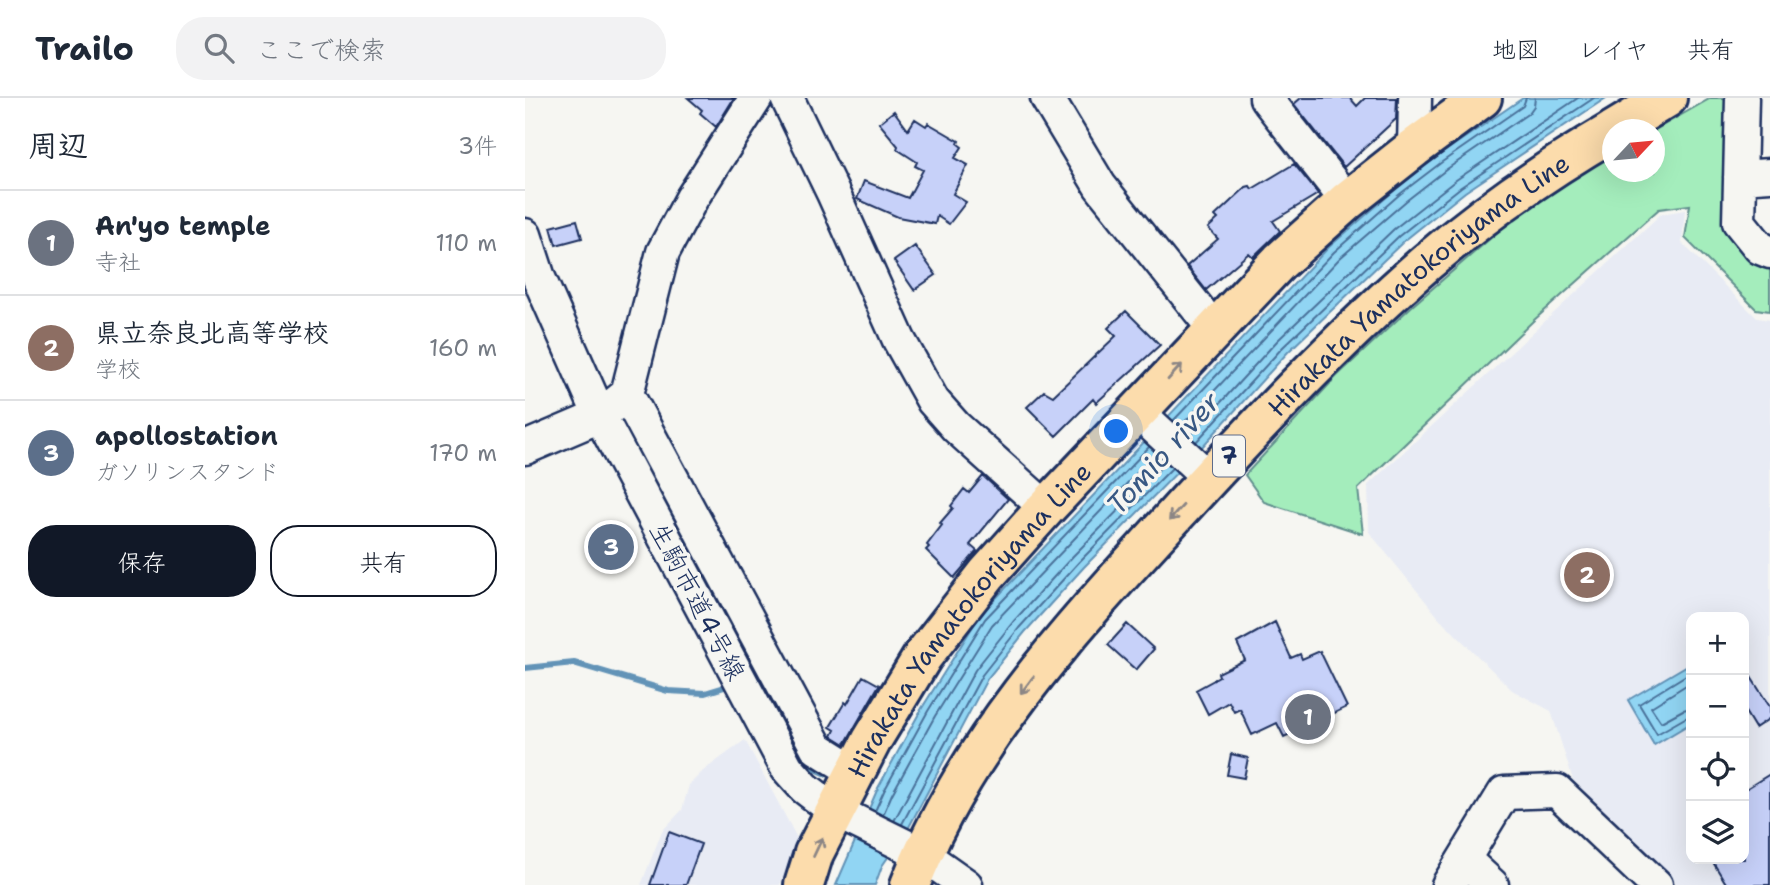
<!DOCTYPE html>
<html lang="ja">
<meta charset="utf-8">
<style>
:root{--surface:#fff;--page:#f2f2f3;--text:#1f2937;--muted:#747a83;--line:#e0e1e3;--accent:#111827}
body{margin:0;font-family:"Shantell Sans","Klee One",sans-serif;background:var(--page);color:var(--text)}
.controls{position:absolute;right:21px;bottom:21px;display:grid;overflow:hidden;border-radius:14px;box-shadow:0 7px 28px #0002}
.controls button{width:63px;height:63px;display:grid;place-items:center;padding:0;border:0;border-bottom:2px solid var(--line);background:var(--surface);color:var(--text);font:35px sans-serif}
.compass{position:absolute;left:1077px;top:21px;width:63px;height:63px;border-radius:50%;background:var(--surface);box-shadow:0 7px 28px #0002;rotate:64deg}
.you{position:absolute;left:592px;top:334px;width:24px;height:24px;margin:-18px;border:5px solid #fff;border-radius:50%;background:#1a73e8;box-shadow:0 0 0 10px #1a73e833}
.badge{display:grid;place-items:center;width:46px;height:46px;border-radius:50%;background:var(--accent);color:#fff;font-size:23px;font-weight:700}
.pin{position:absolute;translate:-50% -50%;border:4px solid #fff;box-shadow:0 2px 7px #0006}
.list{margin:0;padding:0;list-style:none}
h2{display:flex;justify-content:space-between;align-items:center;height:91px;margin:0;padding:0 28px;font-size:30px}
h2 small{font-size:23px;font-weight:400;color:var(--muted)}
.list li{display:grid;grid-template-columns:46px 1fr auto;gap:21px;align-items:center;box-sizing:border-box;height:105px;padding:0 28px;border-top:2px solid var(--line)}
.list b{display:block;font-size:26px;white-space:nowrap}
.list p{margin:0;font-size:23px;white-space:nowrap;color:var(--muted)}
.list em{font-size:23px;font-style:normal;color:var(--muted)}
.actions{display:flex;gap:14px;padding:21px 28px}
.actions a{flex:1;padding:16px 0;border:2px solid var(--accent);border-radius:28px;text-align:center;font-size:24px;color:var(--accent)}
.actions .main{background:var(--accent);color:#fff}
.icon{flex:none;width:38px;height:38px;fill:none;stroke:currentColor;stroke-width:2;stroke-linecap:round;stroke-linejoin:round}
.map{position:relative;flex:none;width:1245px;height:787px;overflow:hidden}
header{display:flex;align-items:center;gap:42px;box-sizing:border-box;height:98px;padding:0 35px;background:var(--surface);border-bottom:2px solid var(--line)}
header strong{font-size:33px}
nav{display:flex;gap:38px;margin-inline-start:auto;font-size:24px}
.search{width:490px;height:63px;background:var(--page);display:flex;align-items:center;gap:18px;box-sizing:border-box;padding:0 24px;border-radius:28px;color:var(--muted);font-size:26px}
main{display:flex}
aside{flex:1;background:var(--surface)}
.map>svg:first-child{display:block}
.built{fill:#e8ebf4;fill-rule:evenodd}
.green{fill:#a4edbc;stroke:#608e8d;stroke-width:2}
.water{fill:#91d5f3;stroke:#6293b7;stroke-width:2}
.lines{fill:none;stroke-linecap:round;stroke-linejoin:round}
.shore{stroke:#4a719a;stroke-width:2}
.stream{stroke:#6293b7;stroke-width:6}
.building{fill:#c7d1f9;stroke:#1b2f5e;stroke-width:2}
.minor-casing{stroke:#1b2f5e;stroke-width:37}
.major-casing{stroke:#1b2f5e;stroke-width:44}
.minor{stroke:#f6f6f2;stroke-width:32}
.major{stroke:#fcdcac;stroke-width:38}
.oneway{stroke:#8c8685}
.labels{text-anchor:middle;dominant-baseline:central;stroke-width:7;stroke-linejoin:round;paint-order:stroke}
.shield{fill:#f6f6f2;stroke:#5d6b8a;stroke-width:2}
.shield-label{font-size:24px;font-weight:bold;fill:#1b2f5e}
.street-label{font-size:26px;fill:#1b2f5e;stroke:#f6f6f2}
.water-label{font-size:28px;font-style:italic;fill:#385883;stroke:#f6f6f2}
</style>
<header>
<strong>Trailo</strong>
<div class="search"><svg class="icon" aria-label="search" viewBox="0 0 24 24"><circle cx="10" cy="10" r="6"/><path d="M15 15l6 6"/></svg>ここで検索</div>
<nav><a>地図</a><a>レイヤ</a><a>共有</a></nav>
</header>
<main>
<aside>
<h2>周辺<small>3件</small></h2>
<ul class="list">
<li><span class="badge" style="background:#6b7280">1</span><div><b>An'yo temple</b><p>寺社</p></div><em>110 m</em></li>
<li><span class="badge" style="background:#8d6e63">2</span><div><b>県立奈良北高等学校</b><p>学校</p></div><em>160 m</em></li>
<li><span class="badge" style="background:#5c6f8a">3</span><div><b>apollostation</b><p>ガソリンスタンド</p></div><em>170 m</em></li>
</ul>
<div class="actions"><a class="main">保存</a><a>共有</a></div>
</aside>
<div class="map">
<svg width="1245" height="787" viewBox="0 0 1245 787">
<rect width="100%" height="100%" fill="#f6f6f2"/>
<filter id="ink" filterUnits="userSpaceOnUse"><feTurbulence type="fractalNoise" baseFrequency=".0143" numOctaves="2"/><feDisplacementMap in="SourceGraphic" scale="14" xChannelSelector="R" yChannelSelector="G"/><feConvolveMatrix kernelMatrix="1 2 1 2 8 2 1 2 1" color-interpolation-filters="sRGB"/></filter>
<g filter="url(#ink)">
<path class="built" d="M 1160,112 L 1157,145 L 1232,220 L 1245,222 L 1245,787 L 1153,787 L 1048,682 L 1026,613 L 987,592 L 915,521 L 844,434 L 843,387 L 1136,116 ZM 1166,519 L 1219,519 L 1219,761 L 1166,761 Z
M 220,642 L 273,742 L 255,787 L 116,787 L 137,733 L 157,712 L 164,687 L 178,673 Z"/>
<path class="green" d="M 1186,0 L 1205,0 L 1202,123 L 1216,154 L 1236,168 L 1245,168 L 1245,213 L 1231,211 L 1160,140 L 1165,107 L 1134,111 L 1008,223 L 833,391 L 838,436 L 739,404 L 720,377 L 812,278 L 886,209 L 989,120 L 1087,56 L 1088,74 L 1130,74 L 1130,32 Z"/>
<path class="water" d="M 998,0 L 1081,0 L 940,94 L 879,143 L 763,254 L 676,350 L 559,469 L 500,534 L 462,581 L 384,729 L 357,768 L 350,787 L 311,787 L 353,690 L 397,610 L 455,517 L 804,149 L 871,91 L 913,58 Z
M 1166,565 L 1166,625 L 1129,647 L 1103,602 Z"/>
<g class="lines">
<path class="shore" d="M 648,323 L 809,154 L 875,96 L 917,64 L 998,8 L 1001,0
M 655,329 L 815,160 L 881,103 L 922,71 L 1004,15 L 1009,8 L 1010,0
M 665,338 L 752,243 L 869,131 L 931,82 L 1053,0
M 671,344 L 758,249 L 874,138 L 936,89 L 1069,0
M 1166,574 L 1114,606 L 1132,636 L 1160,620 L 1166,619
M 1166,584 L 1126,609 L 1136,624 L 1158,612 L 1166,610
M 350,713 L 359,693 L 403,613 L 460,521 L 624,349
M 358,717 L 367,696 L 410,618 L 467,527 L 631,355
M 369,723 L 450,572 L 488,524 L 548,458 L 641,364
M 377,726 L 457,577 L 494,530 L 554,464 L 647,370"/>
<path class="stream" d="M 0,570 L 49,565 L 143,593 L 180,595 L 206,587
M 280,657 L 286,669 L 311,680"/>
</g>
<path class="building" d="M 163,0 L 209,0 L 191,29 L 175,15 L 177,12 Z
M 776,0 L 825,0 L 832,8 L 840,0 L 872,0 L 871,21 L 819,69 L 769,6 Z
M 369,13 L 383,32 L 390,21 L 401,28 L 403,25 L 434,43 L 433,46 L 437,49 L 430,60 L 443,67 L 428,96 L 441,104 L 424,126 L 412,118 L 410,126 L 373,119 L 332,101 L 339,83 L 383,100 L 398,72 L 390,68 L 392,64 L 372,51 L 373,48 L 354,25 Z
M 769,66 L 793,96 L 748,123 L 755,133 L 728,159 L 724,155 L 681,192 L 662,168 L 693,141 L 683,130 L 693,121 L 690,118 L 721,89 L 725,88 L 727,91 Z
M 52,122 L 57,140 L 31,147 L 26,129 Z
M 390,148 L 411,177 L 389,192 L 369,163 Z
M 601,213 L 635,247 L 571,305 L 568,301 L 531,338 L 502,309 L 519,293 L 528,298 L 591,238 L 583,230 Z
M 458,378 L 483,401 L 445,447 L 452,453 L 429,480 L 401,452 L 404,449 L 402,447 L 417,427 L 415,425 L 428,410 L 426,408 L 439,391 L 444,395 Z
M 750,524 L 766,560 L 775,556 L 777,561 L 795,553 L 822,609 L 759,639 L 752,625 L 727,637 L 715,611 L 709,614 L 704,604 L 683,616 L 671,592 L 689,582 L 689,581 L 694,578 L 693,575 L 720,562 L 712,545 Z
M 602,526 L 629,551 L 611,572 L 583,547 Z
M 1219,568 L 1245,609 L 1245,620 L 1230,630 L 1219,612 Z
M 338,578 L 354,587 L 320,646 L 307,638 L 310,632 L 305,629 L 320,604 L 322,606 Z
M 706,656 L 723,660 L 719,680 L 702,677 Z
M 1245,676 L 1245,787 L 1202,787 L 1186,761 L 1219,761 L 1219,692 Z
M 144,734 L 176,746 L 161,787 L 125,787 Z"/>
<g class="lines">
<defs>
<path id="minor" d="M 262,0 L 308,95 L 374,242 L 408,303 L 431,329 L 521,410
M 522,0 L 575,88 L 689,231
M 741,0 L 822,103
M 1217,0 L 1214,124 L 1235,150 L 1245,154
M 889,50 L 890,0
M 1215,79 L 1245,77
M 0,137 L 14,180 L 75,318 L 262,670 L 280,690 L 310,713 L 397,756 L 441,787
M 102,296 L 292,650 L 332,675
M 613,314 L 684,380
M 0,350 L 75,318 L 102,296 L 138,154 L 167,100 L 231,0
M 939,761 L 967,787
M 923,787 L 979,695 L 1032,693 L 1131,787"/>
<g id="major">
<path d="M 1089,32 L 1142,0"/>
<path id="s1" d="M 279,787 L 289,755 L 347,642 L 398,558 L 462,476 L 521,410 L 755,163 L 822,103 L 889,50 L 957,0"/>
<path id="s2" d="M 385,787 C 440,647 541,536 641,427 C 724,336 809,245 902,164 C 959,115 1023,71 1088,33"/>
</g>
</defs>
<use href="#minor" class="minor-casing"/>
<use href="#major" class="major-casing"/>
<use href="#minor" class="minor"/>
<use href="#major" class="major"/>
</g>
<defs><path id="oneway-shaft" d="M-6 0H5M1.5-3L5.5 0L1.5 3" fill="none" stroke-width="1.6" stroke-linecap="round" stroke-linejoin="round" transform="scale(1.75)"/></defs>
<g class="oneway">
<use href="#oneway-shaft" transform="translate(650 274) rotate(-48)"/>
<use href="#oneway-shaft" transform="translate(651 415) rotate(132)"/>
<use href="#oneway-shaft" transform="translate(502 587) rotate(127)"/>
<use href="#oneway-shaft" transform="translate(293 749) rotate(-65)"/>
</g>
</g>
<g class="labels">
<rect class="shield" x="688" y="337.5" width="32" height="41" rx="5"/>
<g class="shield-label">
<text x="704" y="358">7</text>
</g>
<g class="street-label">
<text stroke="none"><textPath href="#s2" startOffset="794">Hirakata Yamatokoriyama Line</textPath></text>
<text transform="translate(173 503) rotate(62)">生駒市道4号線</text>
<text stroke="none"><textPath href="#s1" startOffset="315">Hirakata Yamatokoriyama Line</textPath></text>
</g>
<g class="water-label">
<text transform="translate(638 355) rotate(-48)">Tomio river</text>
</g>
</g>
</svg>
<div class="controls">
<button>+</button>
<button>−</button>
<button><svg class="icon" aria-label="locate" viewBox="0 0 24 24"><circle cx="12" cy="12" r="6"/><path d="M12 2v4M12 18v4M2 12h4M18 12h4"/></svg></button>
<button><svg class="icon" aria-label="layers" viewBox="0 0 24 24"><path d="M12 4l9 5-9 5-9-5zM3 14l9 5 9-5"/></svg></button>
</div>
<svg class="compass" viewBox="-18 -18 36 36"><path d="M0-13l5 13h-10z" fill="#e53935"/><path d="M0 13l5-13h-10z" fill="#747a83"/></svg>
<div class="you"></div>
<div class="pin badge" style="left:783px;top:619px;background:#6b7280">1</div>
<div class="pin badge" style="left:1062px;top:477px;background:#8d6e63">2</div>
<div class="pin badge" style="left:86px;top:449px;background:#5c6f8a">3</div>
</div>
</main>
